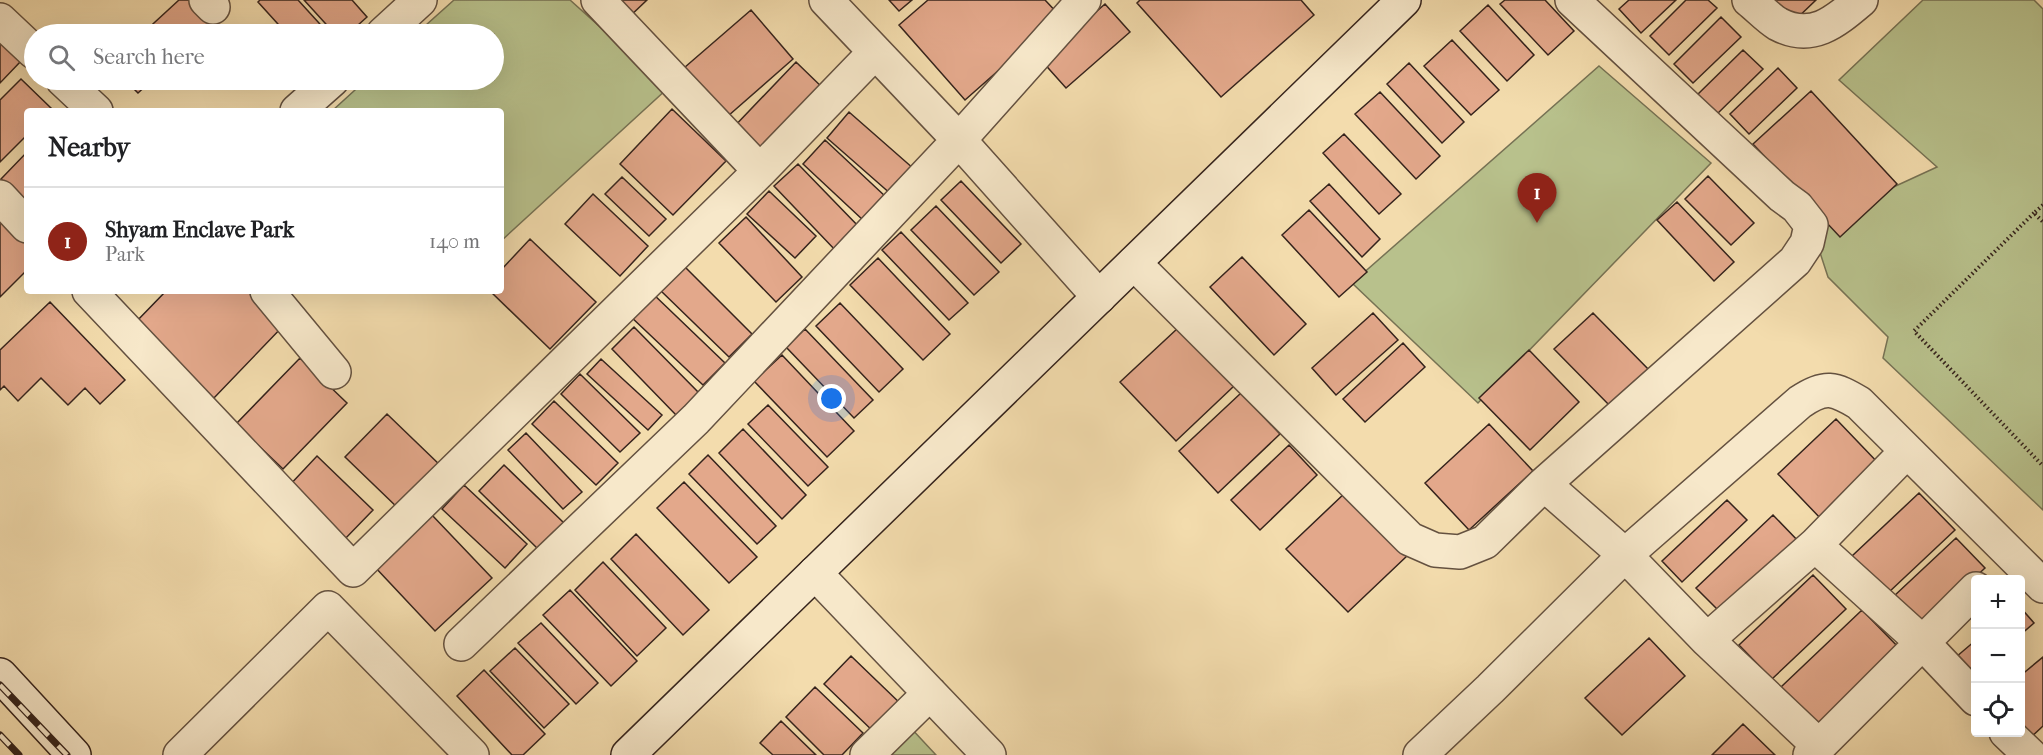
<!DOCTYPE html>
<meta charset="utf-8">
<style>
:root{--surface:#fff;--page:#f2f2f2;--text:#202124;--muted:#757577;--line:#e0e0e0;--accent:#8f2418}
body{margin:0;font-family:"IM FELL French Canon",serif;background:var(--page);color:var(--text)}
.controls{position:absolute;right:18px;bottom:18px;display:grid;overflow:hidden;border-radius:6px;box-shadow:0 6px 24px #0002}
.controls button{width:54px;height:54px;display:grid;place-items:center;padding:0;border:0;border-bottom:2px solid var(--line);background:var(--surface);color:var(--text);font:30px sans-serif}
.you{position:absolute;left:832px;top:399px;width:21px;height:21px;margin:-15px;border:4px solid #fff;border-radius:50%;background:#1a73e8;box-shadow:0 0 0 9px #1a73e833}
.badge{display:grid;place-items:center;width:39px;height:39px;border-radius:50%;background:var(--accent);color:#fff;font-size:20px;font-weight:700}
.pin{position:absolute;translate:-50% -50px;filter:drop-shadow(0 2px 3px #0008)}
.pin::after{content:'';position:absolute;top:32px;width:21px;height:18px;background:inherit;clip-path:polygon(0 0,100% 0,50% 100%)}
.list{margin:0;padding:0;list-style:none}
h2{display:flex;justify-content:space-between;align-items:center;height:78px;margin:0;padding:0 24px;font-size:26px}
h2 small{font-size:20px;font-weight:400;color:var(--muted)}
.list li{display:grid;grid-template-columns:39px 1fr auto;gap:18px;align-items:center;box-sizing:border-box;height:108px;padding:0 24px;border-top:2px solid var(--line)}
.list b{display:block;font-size:22px;white-space:nowrap}
.list p{margin:0;font-size:20px;white-space:nowrap;color:var(--muted)}
.list em{font-size:20px;font-style:normal;color:var(--muted)}
.icon{flex:none;width:33px;height:33px;fill:none;stroke:currentColor;stroke-width:2;stroke-linecap:round;stroke-linejoin:round}
.map{position:relative;flex:none;width:2043px;height:755px;overflow:hidden}
.search{position:absolute;background:var(--surface);box-shadow:0 6px 24px #0002;left:24px;top:24px;width:480px;height:66px;display:flex;align-items:center;gap:15px;box-sizing:border-box;padding:0 21px;border-radius:33px;color:var(--muted);font-size:22px}
.panel{position:absolute;background:var(--surface);box-shadow:0 6px 24px #0002;left:24px;top:108px;width:480px;height:186px;border-radius:6px}
.map>svg:first-child{display:block}
.green{fill:#b8c18c;stroke:#767254;stroke-width:1.5}
.building{fill:#e3a88b;stroke:#35231c;stroke-width:1.5}
.lines{fill:none;stroke-linecap:round;stroke-linejoin:round}
.street-casing{stroke:#645140;stroke-width:36}
.secondary-casing{stroke:#35231c;stroke-width:36}
.path{stroke:#35231c;stroke-width:4;stroke-dasharray:1.5 3;stroke-linecap:butt}
.street{stroke:#f7e8ca;stroke-width:33}
.secondary{stroke:#f7e8ca;stroke-width:33}
.rail-casing{stroke:#35231c;stroke-width:7}
.rail{stroke:#f7e8ca;stroke-width:4.5;stroke-dasharray:14;stroke-linecap:butt}
</style>
<div class="map">
<svg width="2043" height="755" viewBox="0 0 2043 755">
<rect width="100%" height="100%" fill="#f3dcad"/>
<filter id="stains"><feTurbulence type="fractalNoise" baseFrequency=".00333" numOctaves="4"/><feColorMatrix values="0 0 0 0 .2 0 0 0 0 .09 0 0 0 0 .02 0 0 0 .5 -.17"/></filter>
<radialGradient id="worn" r=".72"><stop offset=".6" stop-color="#630" stop-opacity="0"/><stop offset="1" stop-color="#630" stop-opacity=".3"/></radialGradient>
<path class="green" d="M 454,0 L 570,0 L 668,88 L 501,241 L 501,111 L 332,111 L 366,80 L 494,80 L 494,34 L 416,34 Z
M 1923,0 L 2034,0 L 2043,9 L 2043,510 L 1883,358 L 1888,337 L 1828,277 L 1811,225 L 1937,167 L 1839,80 Z
M 1599,66 L 1711,163 L 1478,403 L 1352,283 Z
M 909,726 L 936,755 L 881,755 Z"/>
<path class="building" d="M 179,0 L 189,0 L 212,24 L 200,34 L 142,34 Z
M 260,0 L 298,0 L 329,34 L 287,34 L 258,2 Z
M 304,0 L 352,0 L 367,17 L 348,34 L 335,34 Z
M 607,0 L 647,0 L 627,19 Z
M 889,0 L 912,0 L 899,11 Z
M 928,0 L 1045,0 L 1060,16 L 965,100 L 899,25 Z
M 1140,0 L 1301,0 L 1314,15 L 1221,97 L 1137,3 Z
M 1505,0 L 1545,0 L 1574,31 L 1548,55 L 1500,4 Z
M 1629,0 L 1676,0 L 1641,33 L 1619,9 Z
M 1686,0 L 1708,0 L 1717,8 L 1669,55 L 1650,36 Z
M 1770,0 L 1816,0 L 1792,23 Z
M 1105,4 L 1130,32 L 1066,88 L 1041,60 Z
M 1488,5 L 1534,55 L 1507,81 L 1460,31 Z
M 751,10 L 793,59 L 720,123 L 677,74 Z
M 1721,17 L 1741,37 L 1693,83 L 1674,64 Z
M 0,40 L 21,61 L 0,83 Z
M 1452,40 L 1499,90 L 1471,115 L 1424,66 Z
M 1743,50 L 1763,69 L 1715,116 L 1696,96 Z
M 796,62 L 827,92 L 760,160 L 730,131 Z
M 1409,63 L 1464,122 L 1442,143 L 1387,84 Z
M 1778,68 L 1797,88 L 1749,134 L 1730,114 Z
M 21,79 L 52,109 L 50,111 L 27,111 L 27,135 L 0,162 L 0,100 Z
M 125,80 L 152,80 L 138,93 Z
M 1811,91 L 1897,184 L 1840,237 L 1753,144 Z
M 1380,92 L 1440,156 L 1416,179 L 1355,114 Z
M 672,109 L 726,161 L 673,215 L 620,164 Z
M 849,112 L 914,169 L 892,195 L 827,138 Z
M 1344,134 L 1401,194 L 1379,214 L 1323,153 Z
M 825,140 L 886,197 L 864,221 L 803,164 Z
M 27,152 L 27,198 L 24,202 L 1,179 Z
M 798,164 L 861,229 L 837,252 L 774,186 Z
M 1708,176 L 1754,223 L 1731,245 L 1685,199 Z
M 622,177 L 666,219 L 649,236 L 605,194 Z
M 961,181 L 1021,244 L 1001,263 L 941,200 Z
M 1329,184 L 1380,239 L 1362,257 L 1310,201 Z
M 769,191 L 816,236 L 795,258 L 747,214 Z
M 593,194 L 648,246 L 620,276 L 565,224 Z
M 1677,202 L 1734,262 L 1714,281 L 1657,220 Z
M 936,206 L 999,272 L 974,295 L 911,230 Z
M 1309,210 L 1367,272 L 1339,297 L 1282,235 Z
M 0,214 L 27,240 L 27,270 L 0,297 Z
M 746,217 L 802,277 L 776,302 L 719,243 Z
M 901,232 L 968,303 L 949,320 L 882,250 Z
M 530,239 L 596,302 L 550,349 L 490,291 L 501,291 L 501,270 Z
M 1242,257 L 1306,324 L 1274,355 L 1210,287 Z
M 878,258 L 950,334 L 923,360 L 850,285 Z
M 683,265 L 752,334 L 729,357 L 659,289 Z
M 166,291 L 250,291 L 285,324 L 213,399 L 134,324 Z
M 651,292 L 725,363 L 703,385 L 629,315 Z
M 50,302 L 125,380 L 100,404 L 85,388 L 68,405 L 41,378 L 18,401 L 4,386 L 0,390 L 0,350 Z
M 840,303 L 903,369 L 879,392 L 816,326 Z
M 1373,313 L 1398,340 L 1336,395 L 1312,368 Z
M 1593,313 L 1651,372 L 1613,409 L 1554,349 Z
M 634,327 L 699,393 L 676,415 L 612,349 Z
M 1178,328 L 1234,386 L 1176,441 L 1120,382 Z
M 805,329 L 873,400 L 854,418 L 786,347 Z
M 1403,343 L 1425,367 L 1365,422 L 1343,399 Z
M 1529,350 L 1579,402 L 1530,450 L 1479,398 Z
M 782,355 L 854,431 L 827,457 L 754,381 Z
M 300,358 L 347,403 L 283,469 L 236,424 Z
M 601,359 L 662,415 L 648,430 L 587,374 Z
M 580,374 L 640,433 L 620,452 L 561,394 Z
M 1241,393 L 1280,434 L 1218,493 L 1179,451 Z
M 554,401 L 618,463 L 596,485 L 532,424 Z
M 768,405 L 828,467 L 808,486 L 748,424 Z
M 387,414 L 442,467 L 400,510 L 345,457 Z
M 1836,419 L 1881,466 L 1823,521 L 1778,474 Z
M 1489,424 L 1533,471 L 1469,530 L 1425,483 Z
M 743,429 L 806,495 L 782,519 L 719,453 Z
M 526,433 L 582,492 L 563,509 L 508,450 Z
M 1289,445 L 1317,475 L 1260,530 L 1231,500 Z
M 708,455 L 776,526 L 757,544 L 689,474 Z
M 317,456 L 373,510 L 343,541 L 287,488 Z
M 504,465 L 564,523 L 538,549 L 479,491 Z
M 684,482 L 757,557 L 729,583 L 657,508 Z
M 464,485 L 527,544 L 505,568 L 442,509 Z
M 1347,491 L 1408,555 L 1348,612 L 1286,549 Z
M 1919,493 L 1955,530 L 1888,593 L 1852,556 Z
M 1727,500 L 1747,520 L 1682,582 L 1662,561 Z
M 431,514 L 492,578 L 435,631 L 374,566 Z
M 1773,515 L 1801,544 L 1724,616 L 1696,588 Z
M 636,534 L 709,610 L 683,635 L 611,559 Z
M 1956,538 L 1985,568 L 1922,627 L 1893,597 Z
M 603,562 L 666,628 L 637,656 L 575,590 Z
M 1813,575 L 1846,609 L 1772,679 L 1739,645 Z
M 570,590 L 637,661 L 611,686 L 543,615 Z
M 2020,607 L 2034,623 L 2020,635 Z
M 1862,610 L 1904,653 L 1823,730 L 1781,687 Z
M 541,623 L 598,683 L 576,704 L 518,643 Z
M 1649,638 L 1685,676 L 1622,735 L 1585,698 Z
M 1976,640 L 1976,674 L 1973,676 L 1956,657 Z
M 515,648 L 569,704 L 544,728 L 490,671 Z
M 851,656 L 904,707 L 877,735 L 824,684 Z
M 2043,657 L 2043,726 L 2029,739 L 2020,729 L 2020,676 Z
M 484,670 L 545,734 L 523,755 L 512,755 L 457,696 Z
M 815,687 L 863,733 L 842,755 L 824,755 L 786,717 Z
M 781,721 L 816,755 L 773,755 L 760,743 Z
M 1743,724 L 1775,755 L 1712,755 Z"/>
<g class="lines">
<defs>
<path id="street" d="M 206,0 L 213,7
M 598,0 L 760,171
M 826,0 L 959,140 L 1099,297
M 1749,0 C 1758,7 1768,18 1778,24 C 1812,42 1835,22 1861,0
M 0,20 L 34,52
M 383,34 L 420,0
M 63,80 L 96,111
M 297,111 L 332,80
M 0,197 L 27,226
M 1134,263 L 1410,539 L 1435,550 L 1460,552 L 1485,542 L 1544,484 L 1795,261 L 1807,243 L 1811,225 L 1797,207 L 1782,196 L 1572,0
M 89,291 L 353,570 L 760,171 L 875,52
M 267,291 L 334,372
M 1544,484 L 1625,555 L 1707,640 L 1819,746
M 1815,545 L 1922,642 L 1976,699
M 815,573 L 989,755
M 1707,640 L 1815,545 L 1907,451
M 461,644 L 696,419 L 959,140 L 1084,0
M 2006,732 L 2030,755
M 180,755 L 328,608 L 472,755
M 867,755 L 930,693
M 1420,755 L 1490,689 L 1625,555 L 1800,402 C 1825,385 1834,388 1859,403 L 2043,586
M 1810,755 L 1976,589"/>
<path id="secondary" d="M 0,675 L 74,755
M 628,755 L 1404,0"/>
</defs>
<use href="#street" class="street-casing"/>
<use href="#secondary" class="secondary-casing"/>
<path class="path" d="M 2043,205 L 2034,213 L 2043,222
M 2034,213 L 1914,331 L 2043,466"/>
<use href="#street" class="street"/>
<use href="#secondary" class="secondary"/>
<defs>
<path id="rail" d="M 0,685 L 67,755
M 0,735 L 19,755"/>
</defs>
<use href="#rail" class="rail-casing"/>
<use href="#rail" class="rail"/>
</g>
<rect width="100%" height="100%" filter="url(#stains)"/>
<rect width="100%" height="100%" fill="url(#worn)"/>
</svg>
<div class="controls">
<button>+</button>
<button>−</button>
<button><svg class="icon" aria-label="locate" viewBox="0 0 24 24"><circle cx="12" cy="12" r="6"/><path d="M12 2v4M12 18v4M2 12h4M18 12h4"/></svg></button>
</div>
<div class="you"></div>
<div class="pin badge" style="left:1537px;top:223px">1</div>
<div class="search"><svg class="icon" aria-label="search" viewBox="0 0 24 24"><circle cx="10" cy="10" r="6"/><path d="M15 15l6 6"/></svg>Search here</div>
<section class="panel">
<h2>Nearby<small></small></h2>
<ul class="list">
<li><span class="badge">1</span><div><b>Shyam Enclave Park</b><p>Park</p></div><em>140 m</em></li>
</ul>
</section>
</div>
